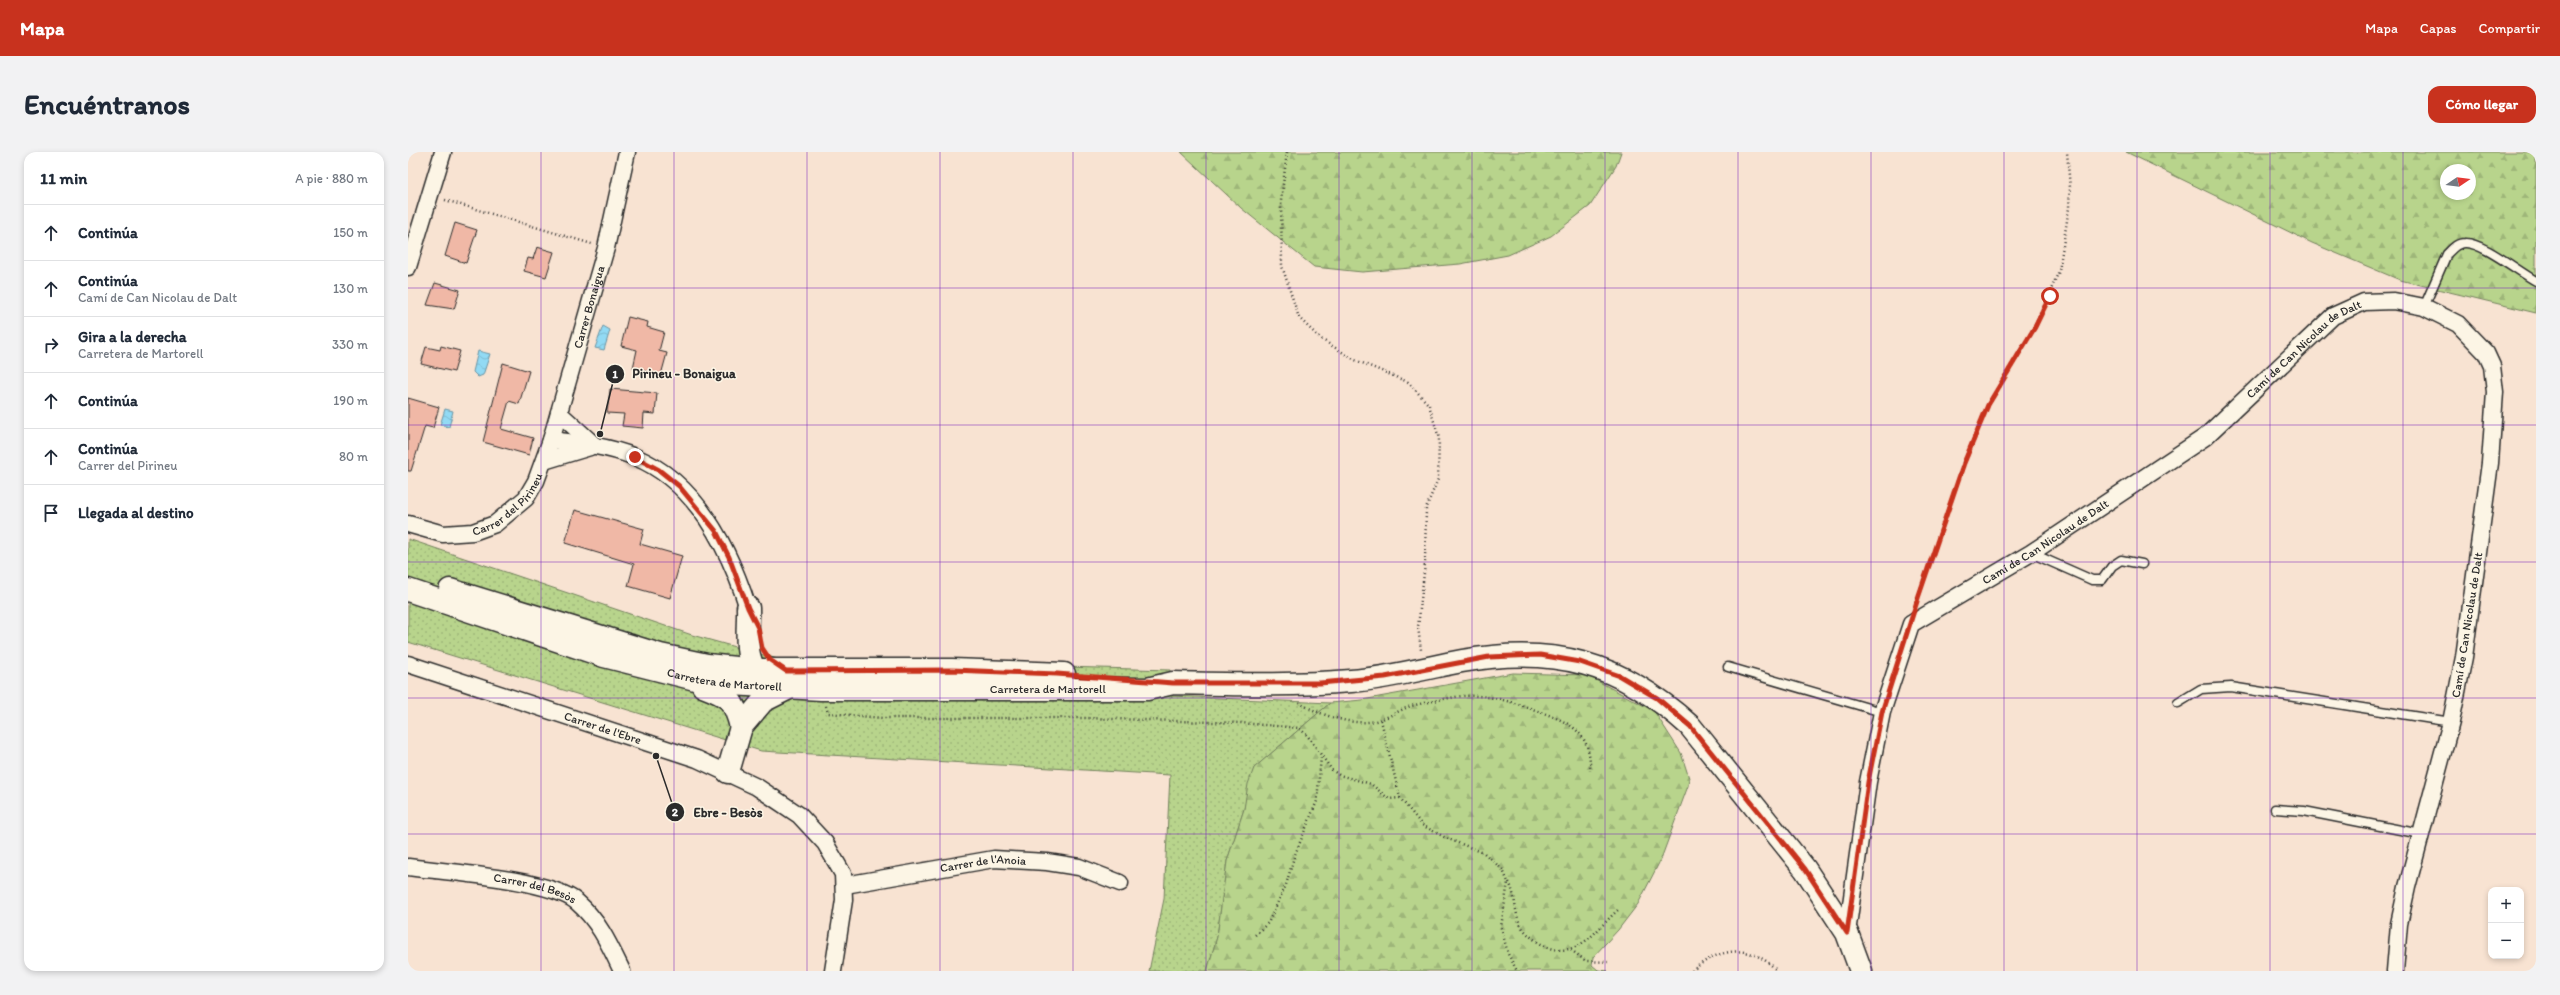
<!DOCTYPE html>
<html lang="es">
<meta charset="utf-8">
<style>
:root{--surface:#fff;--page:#f2f2f3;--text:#1f2937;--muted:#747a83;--line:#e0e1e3;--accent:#c8321e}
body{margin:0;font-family:Itim,sans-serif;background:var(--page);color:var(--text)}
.controls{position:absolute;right:12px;bottom:12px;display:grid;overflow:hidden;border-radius:8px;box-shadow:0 2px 6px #0003}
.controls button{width:36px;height:36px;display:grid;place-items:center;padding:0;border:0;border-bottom:1px solid var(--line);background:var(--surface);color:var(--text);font:20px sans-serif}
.compass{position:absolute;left:2032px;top:12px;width:36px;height:36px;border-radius:50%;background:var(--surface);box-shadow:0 2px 6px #0003;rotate:77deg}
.stop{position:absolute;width:12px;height:12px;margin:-9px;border:3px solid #c8321e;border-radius:50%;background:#fff}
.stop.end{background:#c8321e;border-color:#fff;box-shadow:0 1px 4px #0008}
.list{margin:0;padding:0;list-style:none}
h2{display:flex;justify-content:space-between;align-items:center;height:52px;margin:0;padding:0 16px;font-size:17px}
h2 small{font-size:13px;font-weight:400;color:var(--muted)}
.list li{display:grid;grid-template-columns:26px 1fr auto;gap:12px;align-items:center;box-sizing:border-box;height:56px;padding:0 16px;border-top:1px solid var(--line)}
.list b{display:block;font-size:15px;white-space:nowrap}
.list p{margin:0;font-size:13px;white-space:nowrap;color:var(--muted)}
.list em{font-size:13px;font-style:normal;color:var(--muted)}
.icon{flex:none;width:22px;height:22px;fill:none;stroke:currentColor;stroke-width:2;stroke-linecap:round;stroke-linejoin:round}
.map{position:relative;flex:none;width:2128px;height:819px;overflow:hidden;border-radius:12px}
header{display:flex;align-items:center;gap:24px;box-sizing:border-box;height:56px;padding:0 20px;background:var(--accent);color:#fff}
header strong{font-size:19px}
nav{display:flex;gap:22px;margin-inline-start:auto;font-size:14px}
.intro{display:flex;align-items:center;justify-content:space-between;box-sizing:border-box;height:96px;padding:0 24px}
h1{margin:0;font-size:28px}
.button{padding:10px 18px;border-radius:12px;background:var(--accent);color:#fff;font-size:14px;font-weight:700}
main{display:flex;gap:24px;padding:0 24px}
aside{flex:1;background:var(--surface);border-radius:12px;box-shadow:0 2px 6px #0003}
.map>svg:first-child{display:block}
.grass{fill:url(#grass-dots);stroke:#72805c}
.forest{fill:url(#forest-firs);stroke:#72805c;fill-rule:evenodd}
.water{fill:url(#water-waves);stroke:#6994a4}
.building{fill:#f0b8a6;stroke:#2b2b2b}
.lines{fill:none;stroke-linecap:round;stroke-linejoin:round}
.lane-casing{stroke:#2b2b2b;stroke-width:11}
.street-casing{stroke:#2b2b2b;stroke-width:19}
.secondary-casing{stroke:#2b2b2b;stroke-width:25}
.path{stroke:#2b2b2b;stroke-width:2.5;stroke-dasharray:1 3;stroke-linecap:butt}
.lane{stroke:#fcf5e5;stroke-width:8}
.street{stroke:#fcf5e5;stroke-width:16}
.secondary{stroke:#fcf5e5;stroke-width:22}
.route{stroke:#c8321e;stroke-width:5}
.grid{fill:none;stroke:#7b2cbf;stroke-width:1;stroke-opacity:0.55}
.labels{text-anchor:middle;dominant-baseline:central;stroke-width:3;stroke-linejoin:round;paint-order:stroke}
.street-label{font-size:12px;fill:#2b2b2b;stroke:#fcf5e5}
.leader{fill:none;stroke:#2b2b2b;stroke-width:1.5}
.callout-dot{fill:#2b2b2b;stroke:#fcf5e5;stroke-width:1.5}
.mark-label{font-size:12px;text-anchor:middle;font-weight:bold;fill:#fff}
.callout-label{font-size:13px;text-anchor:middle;font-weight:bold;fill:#2b2b2b;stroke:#fcf5e5;stroke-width:3;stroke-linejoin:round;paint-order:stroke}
</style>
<header>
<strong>Mapa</strong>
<nav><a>Mapa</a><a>Capas</a><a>Compartir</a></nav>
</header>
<div class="intro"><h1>Encuéntranos</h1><a class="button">Cómo llegar</a></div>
<main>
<aside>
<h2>11 min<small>A pie · 880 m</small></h2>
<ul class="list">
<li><svg class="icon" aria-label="ahead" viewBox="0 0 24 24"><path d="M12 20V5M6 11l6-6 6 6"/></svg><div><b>Continúa</b></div><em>150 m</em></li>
<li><svg class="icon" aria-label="ahead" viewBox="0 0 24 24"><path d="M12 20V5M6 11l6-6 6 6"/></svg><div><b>Continúa</b><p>Camí de Can Nicolau de Dalt</p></div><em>130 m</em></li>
<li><svg class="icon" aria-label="right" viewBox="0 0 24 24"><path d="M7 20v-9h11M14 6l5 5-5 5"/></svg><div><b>Gira a la derecha</b><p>Carretera de Martorell</p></div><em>330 m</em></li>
<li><svg class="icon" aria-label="ahead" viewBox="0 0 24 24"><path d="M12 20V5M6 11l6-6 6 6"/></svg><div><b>Continúa</b></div><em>190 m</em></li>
<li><svg class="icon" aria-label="ahead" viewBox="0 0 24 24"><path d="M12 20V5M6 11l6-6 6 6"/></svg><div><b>Continúa</b><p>Carrer del Pirineu</p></div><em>80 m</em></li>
<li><svg class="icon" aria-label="arrive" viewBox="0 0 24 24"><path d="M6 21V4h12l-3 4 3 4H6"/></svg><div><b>Llegada al destino</b></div></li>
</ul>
</aside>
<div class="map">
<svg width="2128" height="819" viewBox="0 0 2128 819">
<defs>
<pattern id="grass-dots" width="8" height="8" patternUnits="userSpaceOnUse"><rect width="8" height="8" fill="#b8d48c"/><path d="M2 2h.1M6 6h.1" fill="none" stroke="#9eb679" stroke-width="1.8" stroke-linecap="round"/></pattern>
<pattern id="forest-firs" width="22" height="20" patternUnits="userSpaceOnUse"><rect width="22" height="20" fill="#b8d48c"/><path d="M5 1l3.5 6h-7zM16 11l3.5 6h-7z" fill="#9eb679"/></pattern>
<pattern id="water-waves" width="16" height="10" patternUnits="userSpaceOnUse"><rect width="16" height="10" fill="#92daf4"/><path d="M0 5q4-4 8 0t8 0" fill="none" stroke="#7ebbd1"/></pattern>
</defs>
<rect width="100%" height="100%" fill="#f8e3d2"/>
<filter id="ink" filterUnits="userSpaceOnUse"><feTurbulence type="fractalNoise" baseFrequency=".025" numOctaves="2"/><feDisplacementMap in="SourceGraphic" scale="8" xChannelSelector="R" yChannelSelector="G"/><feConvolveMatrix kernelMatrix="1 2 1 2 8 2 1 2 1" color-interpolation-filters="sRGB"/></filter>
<g filter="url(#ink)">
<path class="grass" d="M 0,387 L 284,483 L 370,507 L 762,518 L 763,544 L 922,551 L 846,616 L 836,657 L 819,709 L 809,785 L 799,819 L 741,819 L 756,747 L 762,623 L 353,599 L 0,490 Z"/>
<path class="forest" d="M 773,0 L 1213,0 L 1208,14 L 1182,54 L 1143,84 L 1100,103 L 1052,112 L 954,120 L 906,115 L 833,56 Z
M 1718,0 L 2128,0 L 2128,161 L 1992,128 L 1904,91 ZM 2038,18 L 2062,18 L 2062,42 L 2038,42 Z
M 1105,521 L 1178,523 L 1246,559 L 1273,601 L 1281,626 L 1280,634 L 1253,707 L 1230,752 L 1210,778 L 1185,805 L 1184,813 L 1190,818 L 1200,819 L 799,819 L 809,785 L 819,709 L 836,657 L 840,632 L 846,616 L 922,551 L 954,548 Z"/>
<path class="water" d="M 195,174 L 202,178 L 196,198 L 187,196 Z
M 70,199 L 82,202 L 75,223 L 70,225 L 65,220 Z
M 37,257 L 45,259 L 41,275 L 32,273 Z"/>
<path class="building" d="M 47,71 L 69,78 L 58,111 L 37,104 Z
M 129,95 L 146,100 L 138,125 L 116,119 L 120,106 L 125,107 Z
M 27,131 L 52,138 L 46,157 L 19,153 Z
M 220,165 L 240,170 L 239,175 L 256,180 L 251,199 L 259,201 L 253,223 L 225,216 L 229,198 L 213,194 Z
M 33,194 L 52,199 L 46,220 L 13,212 L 18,195 L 32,198 Z
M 95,211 L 121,219 L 111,252 L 101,249 L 93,277 L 125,286 L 121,303 L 75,290 Z
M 202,237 L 249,241 L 247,262 L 236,261 L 235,276 L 214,274 L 216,262 L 199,261 Z
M 0,246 L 31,255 L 25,276 L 17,274 L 3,319 L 0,319 Z
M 167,358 L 236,377 L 232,392 L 274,404 L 262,446 L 220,434 L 226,412 L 157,391 Z"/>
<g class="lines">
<defs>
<path id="lane" d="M 2016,155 L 2039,102 C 2045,96 2049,91 2057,91 C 2074,90 2111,120 2128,129
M 1623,401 L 1684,428 L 1694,428 L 1704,414 L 1713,408 L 1734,412
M 1320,515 L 1474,560
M 1770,551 L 1793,537 L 1823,535 L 2043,570
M 1867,657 L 1896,659 L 2013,682"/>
<g id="street">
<path d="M 0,115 L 35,0"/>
<path d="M 151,261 L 186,293"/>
<path d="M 143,288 C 171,291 200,294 227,305 C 288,330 321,396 340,456"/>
<path d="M 136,309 L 182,295"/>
<path id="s1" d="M 0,372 L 35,382 L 65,380 L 87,372 L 118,346 L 128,329 L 143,288 L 198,96 L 219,0"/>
<path id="s2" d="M 0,512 L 289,607 L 349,635 L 391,663 L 417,691 L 435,722 L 436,748 L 425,819"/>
<path id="s3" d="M 0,715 C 38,720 142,727 169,750 C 191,769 202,794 214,819"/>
<path id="s4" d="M 437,733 L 586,707 L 639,710 L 671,715 L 712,731"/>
<path id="s5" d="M 1439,781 L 1460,630 L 1474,560 L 1503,472 L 1623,401 L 1797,285 L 1925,164 L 1956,150 L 1986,149 L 2016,155 L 2050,172 L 2078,201 L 2084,214 L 2087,240 L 2082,311 L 2056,505 L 2043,570 L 1999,735 L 1991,772 L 1987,819"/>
</g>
<g id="secondary">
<path id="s6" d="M 0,438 L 196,504 L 287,527 L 323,532 L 413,537 L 739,537 L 765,531 C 824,532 884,534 943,529 C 981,526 1017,516 1054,509 C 1146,493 1212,510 1282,574 L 1397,717 L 1439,781 L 1453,819"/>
<path d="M 42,438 L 252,503 L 299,513 L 347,518 L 544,518 L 656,522"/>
<path d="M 340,456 C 341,478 333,515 357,525"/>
<path d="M 295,534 C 321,544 326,547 333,575"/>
<path d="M 320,620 L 333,575 L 355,549 L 381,536"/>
</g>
</defs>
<use href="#lane" class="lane-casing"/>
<use href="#street" class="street-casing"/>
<use href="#secondary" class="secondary-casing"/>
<path class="path" d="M 879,0 L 873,49 L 874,114 L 891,166 L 913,187 L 947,208 L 1000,230 L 1021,253 L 1031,286 L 1030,327 L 1018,356 L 1017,412 L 1010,475 L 1013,498
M 37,48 L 184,92
M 1508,451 L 1556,311 L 1580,253 L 1627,175 L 1651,119 L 1661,56 L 1662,36 L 1659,0
M 891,551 C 912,562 937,572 961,570 C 976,569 989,559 1003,554 C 1016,551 1029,548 1042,546 C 1070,540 1095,547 1122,556 C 1156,569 1184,575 1182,619
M 418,554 L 420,561 L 474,566 L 677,566 L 833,571 L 891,576 L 899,583 L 924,618 L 931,623 L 963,632 L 981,647 L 992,646 L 1014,673 L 1038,686 L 1076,701 L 1095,718 L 1100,730 L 1093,775 L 1100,802 L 1109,819
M 973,568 L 992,646
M 1101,730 C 1108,744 1106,758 1112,772 C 1116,780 1127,789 1135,793 C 1170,810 1187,778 1211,757
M 847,783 L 860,771 L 878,733 L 886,705 L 909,649 L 913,605
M 1163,798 L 1178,809 L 1200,810
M 1284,819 C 1311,795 1344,791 1369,819"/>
<use href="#lane" class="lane"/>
<use href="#street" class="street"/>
<use href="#secondary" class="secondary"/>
</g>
</g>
<g class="lines" filter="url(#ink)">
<path class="route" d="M 227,305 L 251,318 L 271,334 L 308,379 L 321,405 L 340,456 L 350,476 L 354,496 L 362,508 L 378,519 L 544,518 L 649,522 L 765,531 L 912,531 L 977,525 L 1081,505 L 1132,503 L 1172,510 L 1212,524 L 1249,546 L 1282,574 L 1397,717 L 1439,781 L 1460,630 L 1474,560 L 1510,446 L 1556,311 L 1580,253 L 1627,175 L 1642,144"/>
</g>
<path class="grid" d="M 133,0 L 133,819M 266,0 L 266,819M 399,0 L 399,819M 532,0 L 532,819M 665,0 L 665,819M 798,0 L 798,819M 931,0 L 931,819M 1064,0 L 1064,819M 1197,0 L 1197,819M 1330,0 L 1330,819M 1463,0 L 1463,819M 1596,0 L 1596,819M 1729,0 L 1729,819M 1862,0 L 1862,819M 1995,0 L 1995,819M 0,136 L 2128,136M 0,273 L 2128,273M 0,410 L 2128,410M 0,546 L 2128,546M 0,682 L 2128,682"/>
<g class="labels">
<g class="street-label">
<text stroke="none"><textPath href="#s1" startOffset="332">Carrer Bonaigua</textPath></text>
<text stroke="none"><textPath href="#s5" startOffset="798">Camí de Can Nicolau de Dalt</textPath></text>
<text stroke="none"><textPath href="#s1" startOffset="112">Carrer del Pirineu</textPath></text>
<text stroke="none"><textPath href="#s5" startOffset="474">Camí de Can Nicolau de Dalt</textPath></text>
<text transform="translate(2059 473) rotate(-81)">Camí de Can Nicolau de Dalt</text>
<text stroke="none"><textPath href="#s6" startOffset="330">Carretera de Martorell</textPath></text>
<text stroke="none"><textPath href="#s6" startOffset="654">Carretera de Martorell</textPath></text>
<text stroke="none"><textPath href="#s2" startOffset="205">Carrer de l'Ebre</textPath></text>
<text stroke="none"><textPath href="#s4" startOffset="140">Carrer de l'Anoia</textPath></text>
<text stroke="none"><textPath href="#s3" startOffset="129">Carrer del Besòs</textPath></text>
</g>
</g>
<path class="leader" d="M192 282L207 222M248 604L267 660"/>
<g class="callout-dot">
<circle cx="192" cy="282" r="4"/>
<circle cx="248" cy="604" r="4"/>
<circle cx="207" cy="222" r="10"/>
<circle cx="267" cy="660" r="10"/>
</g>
<g class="mark-label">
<text x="207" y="226">1</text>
<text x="267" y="664">2</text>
</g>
<g class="callout-label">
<text x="276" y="226">Pirineu - Bonaigua</text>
<text x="320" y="665">Ebre - Besòs</text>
</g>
</svg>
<div class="controls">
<button>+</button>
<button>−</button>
</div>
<svg class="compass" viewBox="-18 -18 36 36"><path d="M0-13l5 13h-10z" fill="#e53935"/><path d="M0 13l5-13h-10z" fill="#747a83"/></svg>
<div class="stop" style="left:1642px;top:144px"></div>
<div class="stop end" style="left:227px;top:305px"></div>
</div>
</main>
